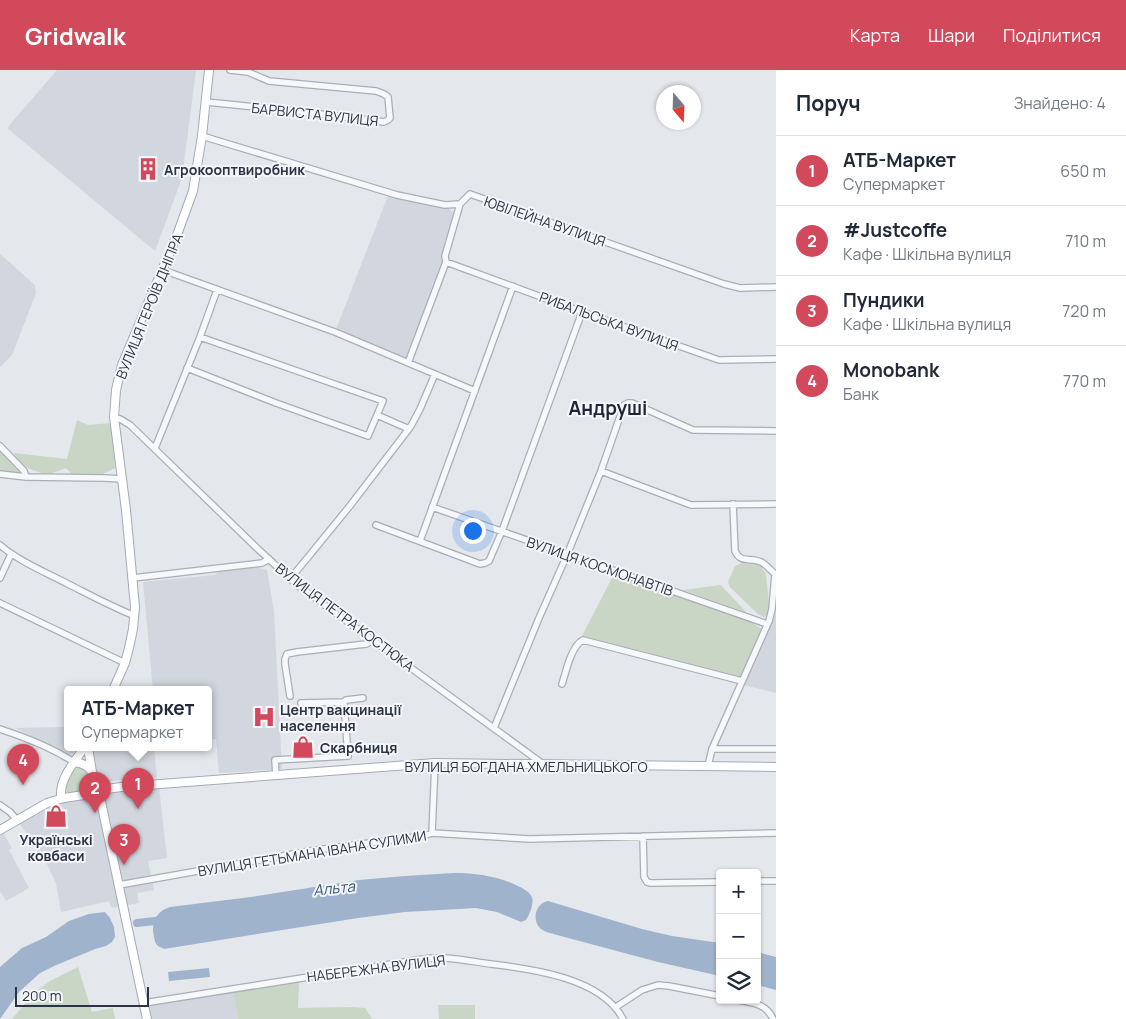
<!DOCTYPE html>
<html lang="uk">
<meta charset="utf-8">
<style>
:root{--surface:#fff;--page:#f6f6f7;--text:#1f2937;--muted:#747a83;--line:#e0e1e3;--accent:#d1495b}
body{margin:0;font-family:Manrope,sans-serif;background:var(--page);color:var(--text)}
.controls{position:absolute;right:15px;bottom:15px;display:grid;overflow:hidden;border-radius:5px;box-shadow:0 1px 4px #0004}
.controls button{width:45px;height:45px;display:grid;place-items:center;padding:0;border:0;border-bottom:1px solid var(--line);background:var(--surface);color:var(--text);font:25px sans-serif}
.compass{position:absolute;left:656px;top:15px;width:45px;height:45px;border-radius:50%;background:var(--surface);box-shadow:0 1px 4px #0004;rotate:161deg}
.scale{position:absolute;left:15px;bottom:12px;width:134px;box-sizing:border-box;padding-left:5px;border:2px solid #2b3445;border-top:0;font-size:14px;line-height:18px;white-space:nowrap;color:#2b3445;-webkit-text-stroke:4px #f4f6f9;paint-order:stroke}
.you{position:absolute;left:472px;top:460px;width:18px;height:18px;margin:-12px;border:4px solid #fff;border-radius:50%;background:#1a73e8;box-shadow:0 0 0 8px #1a73e833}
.badge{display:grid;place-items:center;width:32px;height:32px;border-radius:50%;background:var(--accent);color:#fff;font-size:16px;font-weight:700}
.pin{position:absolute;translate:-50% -41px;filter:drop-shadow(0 1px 2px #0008)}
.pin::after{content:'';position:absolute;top:26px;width:18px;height:15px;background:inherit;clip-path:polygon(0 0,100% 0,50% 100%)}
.popup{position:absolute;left:64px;top:616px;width:148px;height:65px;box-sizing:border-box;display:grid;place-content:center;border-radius:5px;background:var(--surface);filter:drop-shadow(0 1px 4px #0005);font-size:16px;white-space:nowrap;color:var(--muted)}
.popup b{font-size:19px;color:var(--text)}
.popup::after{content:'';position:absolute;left:50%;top:100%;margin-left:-10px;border:10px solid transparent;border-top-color:var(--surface)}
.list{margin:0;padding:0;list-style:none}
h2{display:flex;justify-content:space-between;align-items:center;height:65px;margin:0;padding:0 20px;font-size:21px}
h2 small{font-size:16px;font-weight:400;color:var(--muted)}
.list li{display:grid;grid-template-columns:32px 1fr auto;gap:15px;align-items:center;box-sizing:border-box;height:70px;padding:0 20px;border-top:1px solid var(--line)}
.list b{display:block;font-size:19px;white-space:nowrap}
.list p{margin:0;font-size:16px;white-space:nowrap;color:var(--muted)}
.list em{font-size:16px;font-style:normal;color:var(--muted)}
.icon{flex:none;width:28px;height:28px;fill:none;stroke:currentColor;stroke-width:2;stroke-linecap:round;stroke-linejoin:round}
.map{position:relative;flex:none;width:776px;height:949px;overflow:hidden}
header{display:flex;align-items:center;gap:30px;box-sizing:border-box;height:70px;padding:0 25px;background:var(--accent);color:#fff}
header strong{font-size:24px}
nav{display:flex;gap:28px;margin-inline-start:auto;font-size:18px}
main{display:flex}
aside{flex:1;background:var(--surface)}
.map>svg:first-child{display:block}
.built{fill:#d2d6de}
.green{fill:#c9d6c5}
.water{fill:#9fb4cc}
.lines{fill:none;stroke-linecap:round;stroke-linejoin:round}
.river{stroke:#9fb4cc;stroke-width:8}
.minor-casing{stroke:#a9aeb7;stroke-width:8}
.major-casing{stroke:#a3abb8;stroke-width:10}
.minor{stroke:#f7f8fa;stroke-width:5.5}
.major{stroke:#fff;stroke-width:8}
.labels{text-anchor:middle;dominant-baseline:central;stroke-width:4;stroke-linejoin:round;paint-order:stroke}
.street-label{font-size:14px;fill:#2b3445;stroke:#f4f6f9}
.poi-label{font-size:14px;font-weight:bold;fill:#2b3445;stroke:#f4f6f9;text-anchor:start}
.water-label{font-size:15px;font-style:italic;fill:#34527a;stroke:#f4f6f9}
.district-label{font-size:19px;font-weight:bold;fill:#1d2536;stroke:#f4f6f9}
</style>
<header>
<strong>Gridwalk</strong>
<nav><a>Карта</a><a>Шари</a><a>Поділитися</a></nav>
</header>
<main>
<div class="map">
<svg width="776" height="949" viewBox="0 0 776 949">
<rect width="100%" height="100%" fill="#e4e7ec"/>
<path class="built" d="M 57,0 L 196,0 L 182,108 L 155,181 L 7,58 Z
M 389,123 L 445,135 L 457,146 L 445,186 L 408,293 L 335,262 Z
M 0,184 L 35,215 L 36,223 L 12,285 L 0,297 Z
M 255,497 L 267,500 L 274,541 L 282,699 L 219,703 L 216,669 L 208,670 L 208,620 L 153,620 L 143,512 L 215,505 L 221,499 Z
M 776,533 L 776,623 L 744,615 L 775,545 Z
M 68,657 L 68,678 L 78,678 L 74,683 L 70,684 L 15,658 Z
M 92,678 L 154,678 L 157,707 L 110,711 L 103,708 L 97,703 Z
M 159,717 L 167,788 L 148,791 L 154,820 L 137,823 L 139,833 L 112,838 L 109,831 L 61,842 L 56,813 L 46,792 L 20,754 L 55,734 L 95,728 L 99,732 L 103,730 L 113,721 Z
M 3,763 L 12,778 L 9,780 L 29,818 L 6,831 L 0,821 L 0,765 Z
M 233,918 L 238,949 L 147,949 L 144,933 Z"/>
<path class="green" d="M 77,350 L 88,355 L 111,353 L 115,398 L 103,404 L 73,405 L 66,398 L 47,405 L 30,399 L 18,392 L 14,383 L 67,389 Z
M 0,378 L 22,401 L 18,404 L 0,401 Z
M 741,493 L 760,495 L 766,504 L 770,544 L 764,547 L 758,544 L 730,517 L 728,512 L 735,496 Z
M 614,504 L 747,550 L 762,559 L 741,607 L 582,566 Z
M 721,515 L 747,543 L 683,520 Z
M 77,698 C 88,696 90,707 91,716 L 86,721 L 69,724 L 65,721 C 65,713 70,703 77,698 Z
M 78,897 L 92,942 L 113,938 L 115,949 L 12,949 L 34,923 L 50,911 Z
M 296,911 L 299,912 L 298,938 L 352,937 L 365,938 L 372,949 L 238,949 L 233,921 Z
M 438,935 L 475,935 L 475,949 L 439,949 Z"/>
<path class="water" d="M 454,803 C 476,803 496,806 516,815 C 522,818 529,821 532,827 C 534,834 530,844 526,850 L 521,852 L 497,842 L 476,838 L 405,842 L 358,848 L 164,879 L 158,876 C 154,872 154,867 153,861 C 153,848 158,841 170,837 L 251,827 L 359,810 L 405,806 Z
M 548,831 L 642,859 L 672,866 L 720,873 L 720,906 L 658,892 L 557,865 C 551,863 543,862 539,857 C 532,848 536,833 548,831 Z
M 105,842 L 110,848 L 114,857 L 115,867 L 112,872 L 106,876 L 95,879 L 54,896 L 40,903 L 19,922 L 0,949 L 0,897 L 22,878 L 46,867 L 69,851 L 89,844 Z
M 757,882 L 776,887 L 776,920 L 757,915 Z
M 209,898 L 210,907 L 169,911 L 168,902 Z"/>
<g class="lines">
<path class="river" d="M 137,853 L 164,850"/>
<defs>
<path id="minor" d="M 206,32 L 305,42 L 384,52 L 388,50 L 390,48 L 388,27 L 384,24 L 376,21 L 269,11 L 248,2 L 230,0
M 202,66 L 397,125 L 445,135 L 460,134 L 470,124 L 724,214 L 740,218 L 776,217
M 446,192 L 582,242 L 719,290 L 776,289
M 163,200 L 335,262 L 475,321
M 408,293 L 446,192 L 445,186 L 460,134
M 187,298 L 276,333 L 368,366 L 383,331 L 200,267
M 377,345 L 409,359
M 114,347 L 120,349 L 130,355 L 259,480 L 297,515 L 543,694
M 0,376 L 24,401 L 26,407
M 155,378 L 200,267 L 217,220
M 601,401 L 691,435 L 776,434
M 0,404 L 26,407 L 104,408 L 122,409
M 432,437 L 767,554
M 376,455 L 480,494 L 485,493 L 489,491 L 502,461 L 582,242
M 420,471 L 513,216
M 0,475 C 20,492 45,502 68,514 C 90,525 112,537 135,546
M 0,508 L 11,484
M 133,508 L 262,493 L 269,489
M 290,509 L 309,486 L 349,437 L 411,356 L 420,339 L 435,304
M 0,533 L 125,593
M 562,614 C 566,602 571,576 583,570 L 742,611
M 290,626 L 285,594 L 285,589 L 287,584 L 297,582 L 366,574 L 373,570
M 301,633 L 344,632 L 346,630 L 363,628
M 494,658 L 539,548 L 567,485 L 601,401 L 624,335 L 628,333 L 632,333 L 693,360 L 776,361
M 0,659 C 25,667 52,678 74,692
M 712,679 L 776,679
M 708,696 L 712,679 L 769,551 L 772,539 L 775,504 C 771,501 766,494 761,492 C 751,487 741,494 735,481 L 733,434
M 276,705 L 275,690 L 348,686 L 344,632
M 0,735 L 10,742 L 17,750
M 432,763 L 435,693
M 643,766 L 644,807 L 647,812 L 651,813 L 720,812
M 757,811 L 776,811
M 119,815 L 316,780 L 423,766 L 432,763 L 530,769 L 776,763
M 738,930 C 753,933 767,934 773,949
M 144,933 L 404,892 C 417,890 431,887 445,888 C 460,889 476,892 491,894 C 532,899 602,908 623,949
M 616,937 L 642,920 L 658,915 L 669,916 L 720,926"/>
<path id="major" d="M 113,620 L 125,593 L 129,578 L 133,559 L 135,537 L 126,440 L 114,347 L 116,320 L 122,295 L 177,165 L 193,121 L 202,66 L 209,0
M 88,678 L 92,702
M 74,692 C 92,694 100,708 90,724 L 64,728 L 61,725 C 60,708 75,691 84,678
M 94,708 L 100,727 L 147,949
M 90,724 L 107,719 L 121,717 L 435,693 L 776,697
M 0,760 L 47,733 L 64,728"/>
</defs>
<use href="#minor" class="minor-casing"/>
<use href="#major" class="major-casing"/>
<use href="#minor" class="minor"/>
<use href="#major" class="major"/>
</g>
<defs>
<symbol id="building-bare" viewBox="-9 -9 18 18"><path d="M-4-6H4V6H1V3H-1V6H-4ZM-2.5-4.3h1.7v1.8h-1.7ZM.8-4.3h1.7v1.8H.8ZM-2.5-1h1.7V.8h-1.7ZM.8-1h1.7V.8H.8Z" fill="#d1495b" stroke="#f4f6f9" stroke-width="2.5" paint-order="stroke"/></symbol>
<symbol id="hospital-bare" viewBox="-9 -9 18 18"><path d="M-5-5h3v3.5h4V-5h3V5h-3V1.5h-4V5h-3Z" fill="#d1495b" stroke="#f4f6f9" stroke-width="2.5" paint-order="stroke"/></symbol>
<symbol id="shop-bare" viewBox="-9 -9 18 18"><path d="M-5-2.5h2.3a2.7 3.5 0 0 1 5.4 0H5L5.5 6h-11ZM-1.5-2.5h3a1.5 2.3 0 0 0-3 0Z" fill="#d1495b" stroke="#f4f6f9" stroke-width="2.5" paint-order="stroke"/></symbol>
</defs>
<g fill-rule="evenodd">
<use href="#building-bare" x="132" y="83" width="32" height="32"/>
<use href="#hospital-bare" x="248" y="631" width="32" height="32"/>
<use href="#shop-bare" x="287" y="661" width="32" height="32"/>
<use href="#shop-bare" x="40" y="730" width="32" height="32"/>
</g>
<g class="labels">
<g class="street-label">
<text transform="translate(315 44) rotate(6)">БАРВИСТА ВУЛИЦЯ</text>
<text transform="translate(545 151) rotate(19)">ЮВІЛЕЙНА ВУЛИЦЯ</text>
<text transform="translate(149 236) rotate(-68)">ВУЛИЦЯ ГЕРОЇВ ДНІПРА</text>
<text transform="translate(609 251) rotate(20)">РИБАЛЬСЬКА ВУЛИЦЯ</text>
<text transform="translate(600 496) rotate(19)">ВУЛИЦЯ КОСМОНАВТІВ</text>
<text transform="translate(345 547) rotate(37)">ВУЛИЦЯ ПЕТРА КОСТЮКА</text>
<text x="526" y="696">ВУЛИЦЯ БОГДАНА ХМЕЛЬНИЦЬКОГО</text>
<text transform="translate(312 783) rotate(-9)">ВУЛИЦЯ ГЕТЬМАНА ІВАНА СУЛИМИ</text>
<text transform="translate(376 898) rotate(-7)">НАБЕРЕЖНА ВУЛИЦЯ</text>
</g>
<g class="poi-label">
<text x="164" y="99">Агрокооптвиробник</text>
<text x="280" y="639">Центр вакцинації<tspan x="280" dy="16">населення</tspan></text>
<text x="320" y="677">Скарбниця</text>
<text x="56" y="769" text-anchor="middle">Українські<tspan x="56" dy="16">ковбаси</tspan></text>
</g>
<g class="water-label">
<text transform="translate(334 818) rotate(-6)">Альта</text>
</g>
<g class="district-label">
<text x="608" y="338">Андруші</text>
</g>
</g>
</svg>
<div class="controls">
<button>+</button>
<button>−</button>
<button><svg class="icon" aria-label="layers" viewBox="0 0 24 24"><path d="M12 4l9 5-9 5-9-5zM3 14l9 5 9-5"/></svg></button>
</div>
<svg class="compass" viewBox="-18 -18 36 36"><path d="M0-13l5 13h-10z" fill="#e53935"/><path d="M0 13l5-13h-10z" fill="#747a83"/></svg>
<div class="scale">200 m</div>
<div class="you"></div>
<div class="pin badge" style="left:138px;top:739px">1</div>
<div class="popup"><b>АТБ-Маркет</b>Супермаркет</div>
<div class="pin badge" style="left:95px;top:743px">2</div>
<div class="pin badge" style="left:124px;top:795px">3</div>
<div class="pin badge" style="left:23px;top:715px">4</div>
</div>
<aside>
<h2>Поруч<small>Знайдено: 4</small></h2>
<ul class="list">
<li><span class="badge">1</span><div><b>АТБ-Маркет</b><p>Супермаркет</p></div><em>650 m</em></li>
<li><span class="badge">2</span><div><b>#Justcoffe</b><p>Кафе · Шкільна вулиця</p></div><em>710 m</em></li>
<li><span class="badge">3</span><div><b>Пундики</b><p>Кафе · Шкільна вулиця</p></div><em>720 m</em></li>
<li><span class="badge">4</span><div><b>Monobank</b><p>Банк</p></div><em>770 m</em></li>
</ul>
</aside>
</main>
